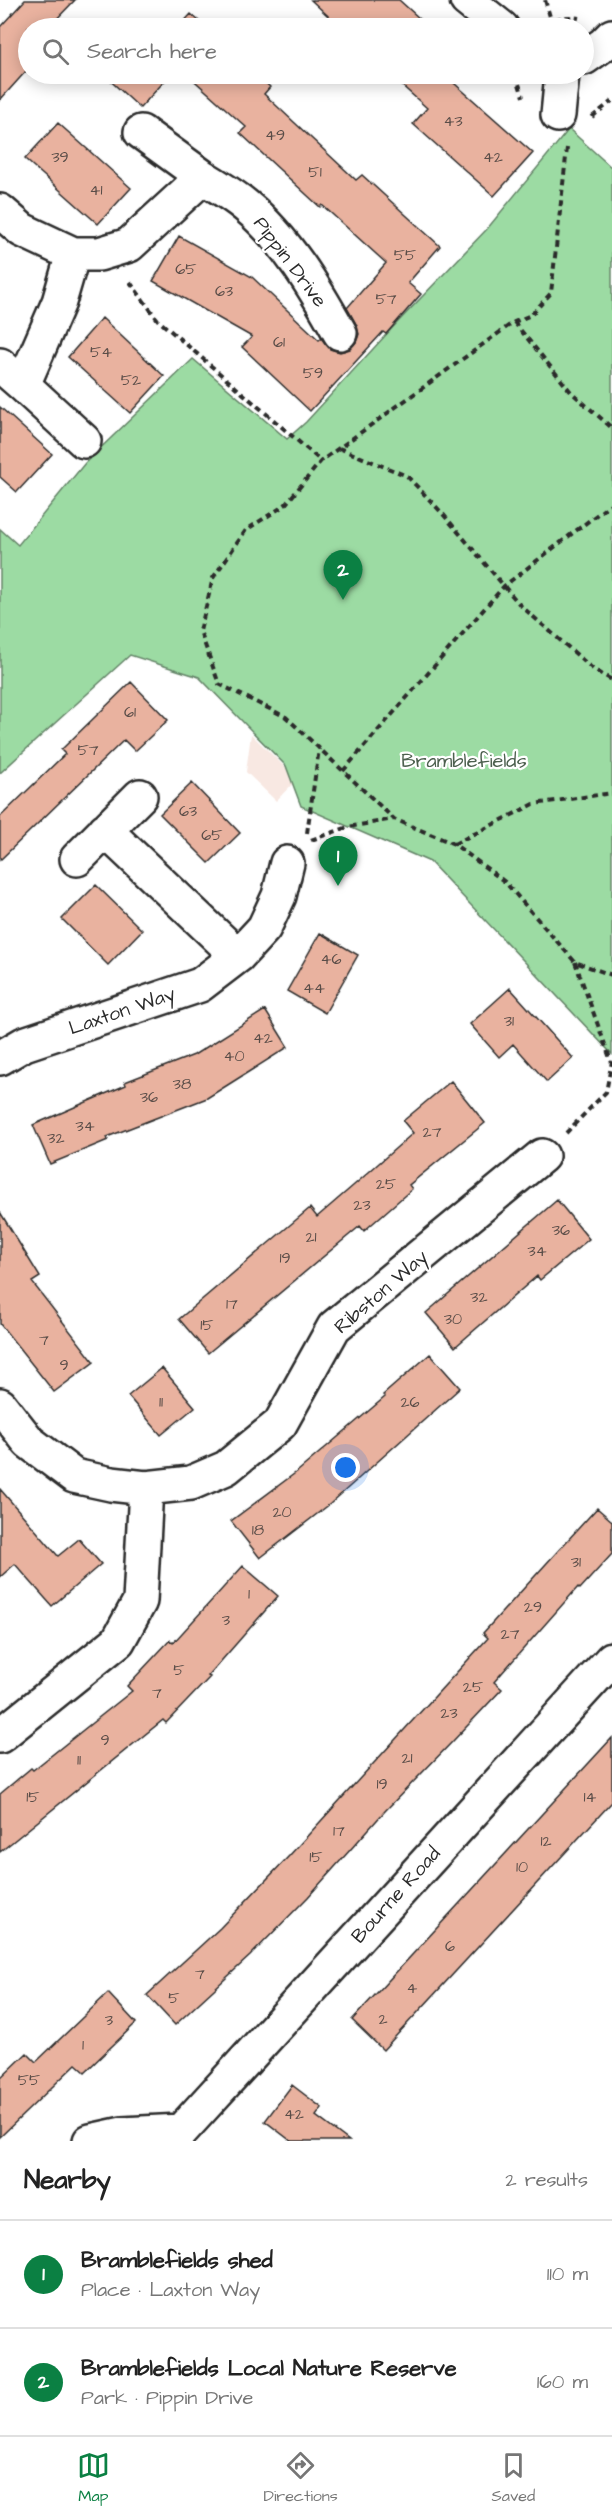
<!DOCTYPE html>
<meta charset="utf-8">
<style>
:root{--surface:#fff;--page:#f6f6f6;--text:#222;--muted:#767676;--line:#e0e0e0;--accent:#0b8043}
body{margin:0;font-family:"Architects Daughter",sans-serif;background:var(--page);color:var(--text)}
.you{position:absolute;left:346px;top:1468px;width:21px;height:21px;margin:-15px;border:4px solid #fff;border-radius:50%;background:#1a73e8;box-shadow:0 0 0 9px #1a73e833}
.badge{display:grid;place-items:center;width:39px;height:39px;border-radius:50%;background:var(--accent);color:#fff;font-size:20px;font-weight:700}
.pin{position:absolute;translate:-50% -50px;filter:drop-shadow(0 2px 3px #0008)}
.pin::after{content:'';position:absolute;top:32px;width:21px;height:18px;background:inherit;clip-path:polygon(0 0,100% 0,50% 100%)}
.list{margin:0;padding:0;list-style:none}
h2{display:flex;justify-content:space-between;align-items:center;height:78px;margin:0;padding:0 24px;font-size:26px}
h2 small{font-size:20px;font-weight:400;color:var(--muted)}
.list li{display:grid;grid-template-columns:39px 1fr auto;gap:18px;align-items:center;box-sizing:border-box;height:108px;padding:0 24px;border-top:2px solid var(--line)}
.list b{display:block;font-size:22px;white-space:nowrap}
.list p{margin:0;font-size:20px;white-space:nowrap;color:var(--muted)}
.list em{font-size:20px;font-style:normal;color:var(--muted)}
.icon{flex:none;width:33px;height:33px;fill:none;stroke:currentColor;stroke-width:2;stroke-linecap:round;stroke-linejoin:round}
.map{position:relative;flex:none;width:612px;height:2141px;overflow:hidden}
.search{position:absolute;background:var(--surface);box-shadow:0 3px 15px #0003;left:18px;right:18px;top:18px;height:66px;display:flex;align-items:center;gap:15px;box-sizing:border-box;padding:0 21px;border-radius:33px;color:var(--muted);font-size:22px}
.sheet{height:294px;background:var(--surface)}
nav{display:flex;justify-content:space-around;align-items:center;box-sizing:border-box;height:84px;border-top:2px solid var(--line);background:var(--surface);font-size:16px;color:var(--muted)}
nav a{display:grid;justify-items:center;gap:3px}
nav .on{color:var(--accent)}
.map>svg:first-child{display:block}
.built{fill:#f8e8e2}
.green{fill:#9cdba3;stroke:#648367;stroke-width:1.5}
.building{fill:#e9b29f;stroke:#2b2b2b;stroke-width:1.5}
.lines{fill:none;stroke-linecap:round;stroke-linejoin:round}
.street-casing{stroke:#2b2b2b;stroke-width:38}
.path{stroke:#2b2b2b;stroke-width:4;stroke-dasharray:6 4.5;stroke-linecap:butt}
.street{stroke:#fff;stroke-width:33}
.labels{text-anchor:middle;dominant-baseline:central;stroke-width:4.5;stroke-linejoin:round;paint-order:stroke}
.number-label{font-size:16px;fill:#5a4d48}
.street-label{font-size:20px;fill:#2b2b2b;stroke:#fff}
.park-label{font-size:20px;fill:#4d604f;stroke:#fff}
</style>
<div class="map">
<svg width="612" height="2141" viewBox="0 0 612 2141">
<rect width="100%" height="100%" fill="#fff"/>
<filter id="ink" filterUnits="userSpaceOnUse"><feTurbulence type="fractalNoise" baseFrequency=".0167" numOctaves="2"/><feDisplacementMap in="SourceGraphic" scale="12" xChannelSelector="R" yChannelSelector="G"/><feConvolveMatrix kernelMatrix="1 2 1 2 8 2 1 2 1" color-interpolation-filters="sRGB"/></filter>
<g filter="url(#ink)">
<path class="built" d="M 251,734 L 297,779 L 276,801 L 246,772 Z"/>
<path class="green" d="M 569,129 L 612,168 L 612,1054 L 430,862 L 301,806 L 286,766 L 199,677 L 130,655 L 0,773 L 0,529 L 18,545 L 85,463 L 193,359 L 287,439 L 306,422 L 395,325 L 487,229 Z"/>
<path class="building" d="M 25,0 L 75,0 L 48,28 L 28,28 L 28,69 L 0,100 L 0,27 Z
M 311,0 L 399,0 L 430,28 L 341,28 Z
M 191,14 L 207,28 L 178,28 Z
M 103,74 L 171,74 L 140,108 Z
M 187,74 L 256,74 L 270,87 L 264,94 L 356,180 L 362,175 L 440,246 L 408,283 L 421,294 L 386,334 L 383,332 L 310,411 L 242,347 L 252,337 L 153,281 L 179,236 L 252,277 L 319,340 L 321,338 L 330,349 L 340,352 L 350,349 L 356,342 L 359,334 L 356,324 L 347,308 L 386,263 L 322,205 L 320,207 L 240,133 L 246,127 Z
M 389,74 L 448,74 L 446,76 L 533,153 L 494,196 L 413,124 L 427,108 Z
M 58,123 L 131,188 L 98,224 L 25,159 Z
M 102,318 L 164,376 L 130,413 L 68,357 Z
M 0,407 L 52,454 L 17,492 L 0,477 Z
M 131,682 L 168,720 L 135,751 L 124,740 L 0,860 L 0,817 L 65,754 L 61,750 Z
M 192,783 L 240,833 L 209,863 L 160,814 Z
M 96,885 L 142,930 L 108,965 L 62,919 Z
M 320,933 L 358,955 L 325,1013 L 287,991 Z
M 510,988 L 573,1058 L 547,1082 L 513,1044 L 499,1057 L 470,1024 Z
M 265,1010 L 288,1047 L 207,1098 L 107,1137 L 108,1140 L 50,1164 L 33,1125 L 126,1085 L 125,1082 L 194,1055 Z
M 451,1081 L 485,1123 L 409,1185 L 412,1189 L 364,1231 L 360,1226 L 208,1353 L 179,1319 L 310,1208 L 317,1217 L 361,1179 L 413,1133 L 403,1121 Z
M 557,1200 L 589,1239 L 540,1280 L 537,1276 L 455,1347 L 426,1313 Z
M 0,1212 L 40,1277 L 32,1282 L 94,1362 L 54,1392 L 0,1324 Z
M 430,1354 L 460,1388 L 330,1504 L 260,1558 L 231,1521 L 298,1471 L 385,1397 L 383,1395 Z
M 162,1368 L 195,1407 L 161,1435 L 128,1396 Z
M 0,1489 L 58,1556 L 79,1539 L 101,1564 L 52,1606 L 15,1564 L 0,1577 Z
M 597,1508 L 612,1521 L 612,1554 L 580,1589 L 578,1587 L 494,1682 L 502,1689 L 453,1741 L 385,1811 L 308,1897 L 250,1956 L 175,2025 L 147,1995 L 220,1928 L 289,1856 L 488,1638 L 483,1633 Z
M 243,1566 L 278,1596 L 208,1676 L 210,1677 L 166,1723 L 163,1720 L 0,1852 L 0,1794 L 31,1768 L 33,1770 L 132,1691 L 127,1686 L 170,1640 L 173,1643 Z
M 612,1738 L 612,1802 L 383,2050 L 352,2020 Z
M 108,1993 L 136,2023 L 85,2072 L 76,2064 L 0,2137 L 0,2079 L 27,2053 L 36,2062 Z
M 292,2085 L 322,2108 L 316,2116 L 349,2141 L 291,2141 L 265,2121 Z"/>
<g class="lines">
<defs>
<path id="street" d="M 467,0 L 502,28
M 584,58 L 604,44 L 612,36
M 558,115 L 562,74
M 141,132 L 203,177
M 0,211 L 22,230 L 73,254 L 99,254 L 129,245 L 203,177 C 217,186 233,195 246,206 C 286,239 315,288 340,333
M 73,254 L 59,302 L 23,385 L 84,441
M 0,365 L 23,385
M 105,830 L 238,956
M 77,859 L 140,796
M 0,1058 L 24,1044 L 200,985 L 238,956 L 264,928 L 279,896 L 287,863
M 0,1405 L 29,1442 L 74,1476 L 111,1484 L 146,1488 L 191,1483 L 226,1468 L 280,1424 L 334,1327 L 542,1156
M 0,1736 L 118,1641 L 140,1601 L 146,1488
M 181,2131 L 612,1659
M 90,2141 L 122,2134 L 181,2131"/>
</defs>
<use href="#street" class="street-casing"/>
<path class="path" d="M 545,0 L 551,20
M 536,28 C 551,20 562,15 579,18
M 516,74 L 523,97
M 592,117 L 612,101
M 567,148 L 551,293 L 531,315 L 514,322 L 321,461 L 285,505 L 246,530 L 213,578 L 200,631 L 219,684 L 286,717 L 394,819 L 454,844 L 505,882 L 575,962 L 612,975
M 130,282 L 158,320 L 321,461
M 514,322 L 571,392 L 612,428
M 339,448 L 407,476 L 443,514 L 520,605 L 593,669 L 612,680
M 343,771 L 504,586 L 612,503
M 307,833 L 319,749
M 311,840 L 348,827 L 394,819
M 454,844 L 534,804 L 612,793
M 575,962 L 611,1061
M 566,1133 L 606,1092 L 612,1061"/>
<use href="#street" class="street"/>
</g>
</g>
<g class="labels">
<g class="number-label">
<text x="453" y="121">43</text>
<text x="275" y="135">49</text>
<text x="60" y="157">39</text>
<text x="493" y="157">42</text>
<text x="315" y="172">51</text>
<text x="96" y="190">41</text>
<text x="405" y="255">55</text>
<text x="186" y="269">65</text>
<text x="224" y="291">63</text>
<text x="386" y="299">57</text>
<text x="279" y="342">61</text>
<text x="101" y="352">54</text>
<text x="313" y="373">59</text>
<text x="131" y="380">52</text>
<text x="130" y="712">61</text>
<text x="88" y="750">57</text>
<text x="188" y="811">63</text>
<text x="212" y="835">65</text>
<text x="331" y="959">46</text>
<text x="314" y="988">44</text>
<text x="509" y="1021">31</text>
<text x="263" y="1038">42</text>
<text x="234" y="1056">40</text>
<text x="182" y="1084">38</text>
<text x="149" y="1097">36</text>
<text x="85" y="1126">34</text>
<text x="432" y="1132">27</text>
<text x="56" y="1138">32</text>
<text x="386" y="1184">25</text>
<text x="362" y="1205">23</text>
<text x="561" y="1230">36</text>
<text x="311" y="1237">21</text>
<text x="537" y="1251">34</text>
<text x="285" y="1258">19</text>
<text x="479" y="1297">32</text>
<text x="232" y="1304">17</text>
<text x="453" y="1319">30</text>
<text x="207" y="1325">15</text>
<text x="44" y="1340">7</text>
<text x="64" y="1365">9</text>
<text x="161" y="1402">11</text>
<text x="410" y="1402">26</text>
<text x="282" y="1512">20</text>
<text x="258" y="1530">18</text>
<text x="576" y="1562">31</text>
<text x="249" y="1594">1</text>
<text x="533" y="1607">29</text>
<text x="226" y="1620">3</text>
<text x="510" y="1634">27</text>
<text x="179" y="1670">5</text>
<text x="473" y="1687">25</text>
<text x="157" y="1693">7</text>
<text x="449" y="1713">23</text>
<text x="105" y="1740">9</text>
<text x="407" y="1758">21</text>
<text x="79" y="1760">11</text>
<text x="382" y="1784">19</text>
<text x="33" y="1797">15</text>
<text x="590" y="1797">14</text>
<text x="339" y="1831">17</text>
<text x="546" y="1841">12</text>
<text x="316" y="1857">15</text>
<text x="522" y="1867">10</text>
<text x="450" y="1946">6</text>
<text x="200" y="1974">7</text>
<text x="412" y="1988">4</text>
<text x="174" y="1998">5</text>
<text x="383" y="2019">2</text>
<text x="109" y="2020">3</text>
<text x="83" y="2045">1</text>
<text x="29" y="2080">55</text>
<text x="294" y="2114">42</text>
</g>
<g class="street-label">
<text transform="translate(290 262) rotate(53)">Pippin Drive</text>
<text transform="translate(122 1011) rotate(-19)">Laxton Way</text>
<text transform="translate(381 1292) rotate(-41)">Ribston Way</text>
<text transform="translate(396 1895) rotate(-48)">Bourne Road</text>
</g>
<g class="park-label">
<text x="464" y="761">Bramblefields</text>
</g>
</g>
</svg>
<div class="you"></div>
<div class="pin badge" style="left:338px;top:886px">1</div>
<div class="pin badge" style="left:343px;top:600px">2</div>
<div class="search"><svg class="icon" aria-label="search" viewBox="0 0 24 24"><circle cx="10" cy="10" r="6"/><path d="M15 15l6 6"/></svg>Search here</div>
</div>
<section class="sheet">
<h2>Nearby<small>2 results</small></h2>
<ul class="list">
<li><span class="badge">1</span><div><b>Bramblefields shed</b><p>Place · Laxton Way</p></div><em>110 m</em></li>
<li><span class="badge">2</span><div><b>Bramblefields Local Nature Reserve</b><p>Park · Pippin Drive</p></div><em>160 m</em></li>
</ul>
</section>
<nav>
<a class="on"><svg class="icon" aria-label="map" viewBox="0 0 24 24"><path d="M3 6l6-2 6 2 6-2v14l-6 2-6-2-6 2zM9 4v14M15 6v14"/></svg>Map</a>
<a><svg class="icon" aria-label="directions" viewBox="0 0 24 24"><path d="M12 3l9 9-9 9-9-9zM9 14v-3h6M13 9l2 2-2 2"/></svg>Directions</a>
<a><svg class="icon" aria-label="saved" viewBox="0 0 24 24"><path d="M7 4h10v16l-5-4-5 4z"/></svg>Saved</a>
</nav>
